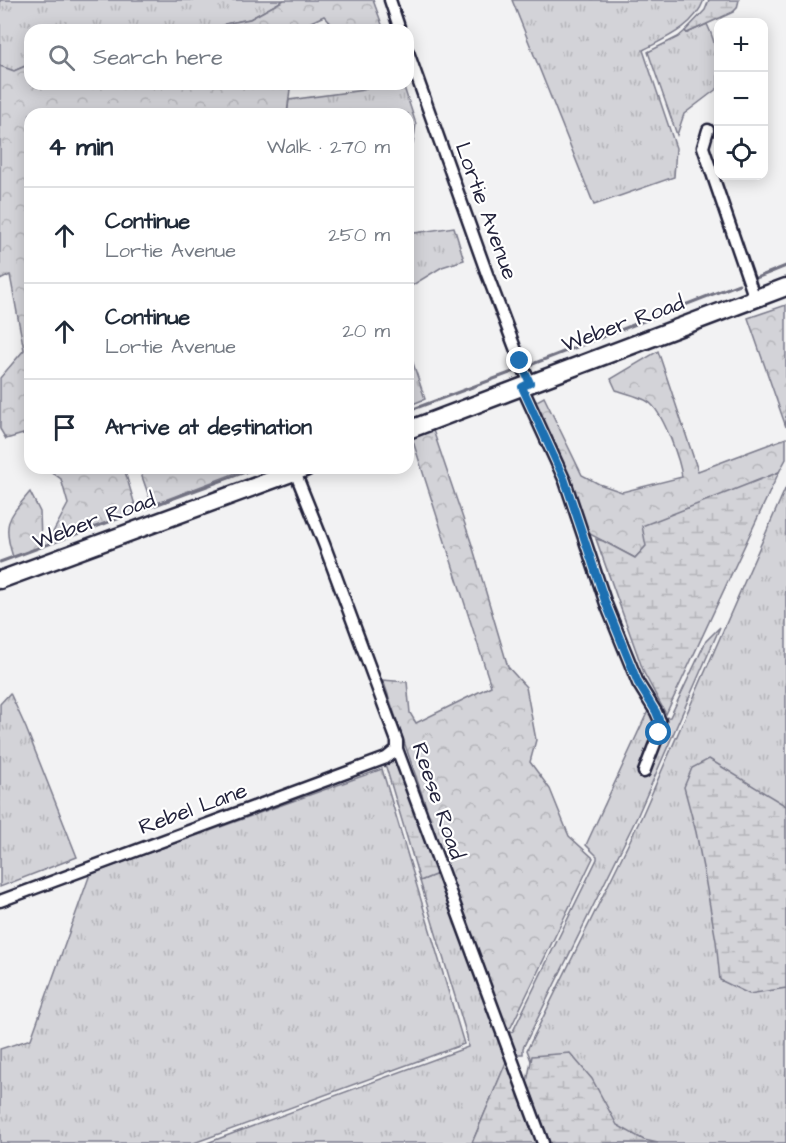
<!DOCTYPE html>
<meta charset="utf-8">
<style>
:root{--surface:#fff;--page:#f6f6f7;--text:#1f2937;--muted:#747a83;--line:#e0e1e3}
body{margin:0;font-family:"Architects Daughter",sans-serif;background:var(--page);color:var(--text)}
.controls{position:absolute;right:18px;top:18px;display:grid;overflow:hidden;border-radius:12px;box-shadow:0 3px 15px #0003}
.controls button{width:54px;height:54px;display:grid;place-items:center;padding:0;border:0;border-bottom:2px solid var(--line);background:var(--surface);color:var(--text);font:30px sans-serif}
.stop{position:absolute;width:18px;height:18px;margin:-14px;border:4px solid #1f6fb2;border-radius:50%;background:#fff}
.stop.end{background:#1f6fb2;border-color:#fff;box-shadow:0 2px 6px #0008}
.list{margin:0;padding:0;list-style:none}
h2{display:flex;justify-content:space-between;align-items:center;height:78px;margin:0;padding:0 24px;font-size:26px}
h2 small{font-size:20px;font-weight:400;color:var(--muted)}
.list li{display:grid;grid-template-columns:39px 1fr auto;gap:18px;align-items:center;box-sizing:border-box;height:96px;padding:0 24px;border-top:2px solid var(--line)}
.list b{display:block;font-size:22px;white-space:nowrap}
.list p{margin:0;font-size:20px;white-space:nowrap;color:var(--muted)}
.list em{font-size:20px;font-style:normal;color:var(--muted)}
.icon{flex:none;width:33px;height:33px;fill:none;stroke:currentColor;stroke-width:2;stroke-linecap:round;stroke-linejoin:round}
.map{position:relative;flex:none;width:786px;height:1143px;overflow:hidden}
.search{position:absolute;background:var(--surface);box-shadow:0 3px 15px #0003;left:24px;top:24px;width:390px;height:66px;display:flex;align-items:center;gap:15px;box-sizing:border-box;padding:0 21px;border-radius:18px;color:var(--muted);font-size:22px}
.panel{position:absolute;background:var(--surface);box-shadow:0 3px 15px #0003;left:24px;top:108px;width:390px;height:366px;border-radius:18px}
.map>svg:first-child{display:block}
.grass{fill:url(#grass-tufts);stroke:#7a7a8a;stroke-width:1.5}
.forest{fill:url(#forest-crowns);stroke:#7a7a8a;stroke-width:1.5}
.wetland{fill:url(#wetland-marsh);stroke:#7a7a8a;stroke-width:1.5}
.lines{fill:none;stroke-linecap:round;stroke-linejoin:round}
.stream{stroke:#727282;stroke-width:3}
.street-casing{stroke:#22223b;stroke-width:15}
.secondary-casing{stroke:#22223b;stroke-width:21}
.street{stroke:#fff;stroke-width:10}
.secondary{stroke:#fff;stroke-width:16}
.route{stroke:#1f6fb2;stroke-width:8}
.labels{text-anchor:middle;dominant-baseline:central;stroke-width:4.5;stroke-linejoin:round;paint-order:stroke}
.street-label{font-size:22px;fill:#22223b;stroke:#fff}
</style>
<div class="map">
<svg width="786" height="1143" viewBox="0 0 786 1143">
<defs>
<pattern id="grass-tufts" width="24" height="20" patternUnits="userSpaceOnUse" patternTransform="scale(1.5)"><rect width="24" height="20" fill="#d3d3d8"/><path d="M3 7l-1-3M5 7V3M7 7l1-3M15 17l-1-3M17 17v-4M19 17l1-3" fill="none" stroke="#b5b5ba"/></pattern>
<pattern id="forest-crowns" width="20" height="18" patternUnits="userSpaceOnUse" patternTransform="scale(1.5)"><rect width="20" height="18" fill="#d3d3d8"/><path d="M2 6a3 3 0 1 1 6 0M12 15a3 3 0 1 1 6 0" fill="none" stroke="#b5b5ba"/></pattern>
<pattern id="wetland-marsh" width="20" height="14" patternUnits="userSpaceOnUse" patternTransform="scale(1.5)"><rect width="20" height="14" fill="#d3d3d8"/><path d="M1 5h8M5 5V1M11 12h8M15 12V8" fill="none" stroke="#b5b5ba"/></pattern>
</defs>
<rect width="100%" height="100%" fill="#f2f2f3"/>
<filter id="ink" filterUnits="userSpaceOnUse"><feTurbulence type="fractalNoise" baseFrequency=".0167" numOctaves="2"/><feDisplacementMap in="SourceGraphic" scale="12" xChannelSelector="R" yChannelSelector="G"/><feConvolveMatrix kernelMatrix="1 2 1 2 8 2 1 2 1" color-interpolation-filters="sRGB"/></filter>
<g filter="url(#ink)">
<path class="grass" d="M 0,0 L 284,0 L 250,19 L 225,24 L 217,30 L 30,30 L 30,64 L 14,71 L 0,66 Z
M 512,0 L 704,0 C 694,27 666,38 643,50 L 676,148 L 674,177 L 594,205 Z
M 707,24 C 718,47 718,63 718,88 L 684,114 L 677,135 L 648,52 L 678,37 L 685,31 L 687,33 Z
M 371,84 L 403,84 L 416,124 L 413,144 L 408,147 L 408,114 L 287,114 L 289,100 L 364,90 Z
M 454,227 L 464,260 L 442,267 L 408,288 L 408,234 Z
M 408,348 L 425,399 L 408,406 Z
M 786,487 L 786,1143 L 562,1143 L 527,1050 L 641,818 Z
M 720,627 L 637,817 L 523,1048 L 523,1054 L 510,1054 L 472,1143 L 207,1143 L 468,1047 L 467,1036 L 420,881 L 435,875 L 440,861 L 506,1035 L 513,1031 L 597,859 L 597,856 L 586,845 L 653,700 L 664,718 L 670,717 L 706,641 Z
M 10,693 L 26,728 L 77,857 L 0,887 L 0,704 Z
M 382,769 L 464,1044 L 194,1143 L 0,1143 L 0,1049 L 31,1039 L 90,874 Z"/>
<path class="forest" d="M 284,0 L 373,0 L 384,30 L 337,30 L 324,16 L 294,30 L 217,30 L 225,24 L 250,19 Z
M 30,64 L 30,84 L 289,84 L 290,89 L 287,114 L 30,114 L 30,432 L 6,439 L 0,429 L 0,378 L 24,350 L 10,275 L 0,280 L 0,66 L 14,71 Z
M 786,305 L 786,427 L 748,318 Z
M 658,351 L 698,471 L 786,438 L 786,459 L 779,472 L 646,546 L 635,558 L 588,533 L 573,491 L 535,402 L 544,397 L 582,475 L 599,484 L 622,492 L 682,477 C 680,460 664,416 651,404 C 646,398 625,393 616,390 L 611,379 Z
M 433,430 L 472,545 L 508,667 L 526,687 L 536,740 L 530,762 L 550,789 L 569,836 L 593,858 L 511,1027 L 503,1032 L 383,680 L 407,682 L 410,713 L 416,723 L 491,686 L 411,435 Z
M 46,468 L 124,468 L 137,512 L 13,557 C 2,523 8,518 30,492 L 40,512 L 41,539 L 52,534 L 68,504 L 61,479 Z
M 139,468 L 249,468 L 152,505 Z"/>
<path class="wetland" d="M 709,0 L 739,0 L 737,8 L 733,12 L 687,33 L 685,31 L 705,10 Z
M 779,472 L 666,714 L 644,673 L 596,539 L 603,541 L 635,558 L 646,546 L 642,526 Z
M 399,741 L 440,861 L 435,875 L 420,881 L 386,767 L 380,765 L 384,754 Z
M 709,759 L 786,806 L 786,988 L 749,994 L 720,980 L 716,941 L 705,878 L 696,832 L 684,787 L 692,768 Z
M 510,1053 L 544,1143 L 472,1143 Z
M 570,1053 L 592,1079 L 617,1125 L 644,1140 L 658,1143 L 550,1143 L 527,1082 L 532,1056 Z"/>
<g class="lines">
<path class="stream" d="M 756,278 L 786,266
M 530,365 L 739,284
M 408,411 L 515,371
M 0,562 L 256,468"/>
<defs>
<path id="street" d="M 390,0 L 400,30
M 408,52 L 487,274 L 520,361 L 530,383
M 708,130 L 703,147 L 755,299
M 522,387 L 565,481 L 606,604 L 638,683 L 656,712 L 660,721 L 659,733 L 644,772
M 295,472 L 324,544 L 397,741 L 397,749 L 543,1143
M 0,901 L 386,758 L 397,749"/>
<path id="secondary" d="M 408,430 L 786,287
M 0,580 L 305,468"/>
</defs>
<use href="#street" class="street-casing"/>
<use href="#secondary" class="secondary-casing"/>
<use href="#street" class="street"/>
<use href="#secondary" class="secondary"/>
</g>
</g>
<g class="lines" filter="url(#ink)">
<path class="route" d="M 520,361 L 530,383 L 522,387 L 565,481 L 606,604 L 638,683 L 656,712 L 660,722 L 659,733"/>
</g>
<g class="labels">
<g class="street-label">
<text transform="translate(486 211) rotate(70)">Lortie Avenue</text>
<text transform="translate(623 324) rotate(-20)">Weber Road</text>
<text transform="translate(94 521) rotate(-20)">Weber Road</text>
<text transform="translate(438 801) rotate(71)">Reese Road</text>
<text transform="translate(193 809) rotate(-20)">Rebel Lane</text>
</g>
</g>
</svg>
<div class="controls">
<button>+</button>
<button>−</button>
<button><svg class="icon" aria-label="locate" viewBox="0 0 24 24"><circle cx="12" cy="12" r="6"/><path d="M12 2v4M12 18v4M2 12h4M18 12h4"/></svg></button>
</div>
<div class="stop" style="left:659px;top:733px"></div>
<div class="stop end" style="left:520px;top:361px"></div>
<div class="search"><svg class="icon" aria-label="search" viewBox="0 0 24 24"><circle cx="10" cy="10" r="6"/><path d="M15 15l6 6"/></svg>Search here</div>
<section class="panel">
<h2>4 min<small>Walk · 270 m</small></h2>
<ul class="list">
<li><svg class="icon" aria-label="ahead" viewBox="0 0 24 24"><path d="M12 20V5M6 11l6-6 6 6"/></svg><div><b>Continue</b><p>Lortie Avenue</p></div><em>250 m</em></li>
<li><svg class="icon" aria-label="ahead" viewBox="0 0 24 24"><path d="M12 20V5M6 11l6-6 6 6"/></svg><div><b>Continue</b><p>Lortie Avenue</p></div><em>20 m</em></li>
<li><svg class="icon" aria-label="arrive" viewBox="0 0 24 24"><path d="M6 21V4h12l-3 4 3 4H6"/></svg><div><b>Arrive at destination</b></div></li>
</ul>
</section>
</div>
